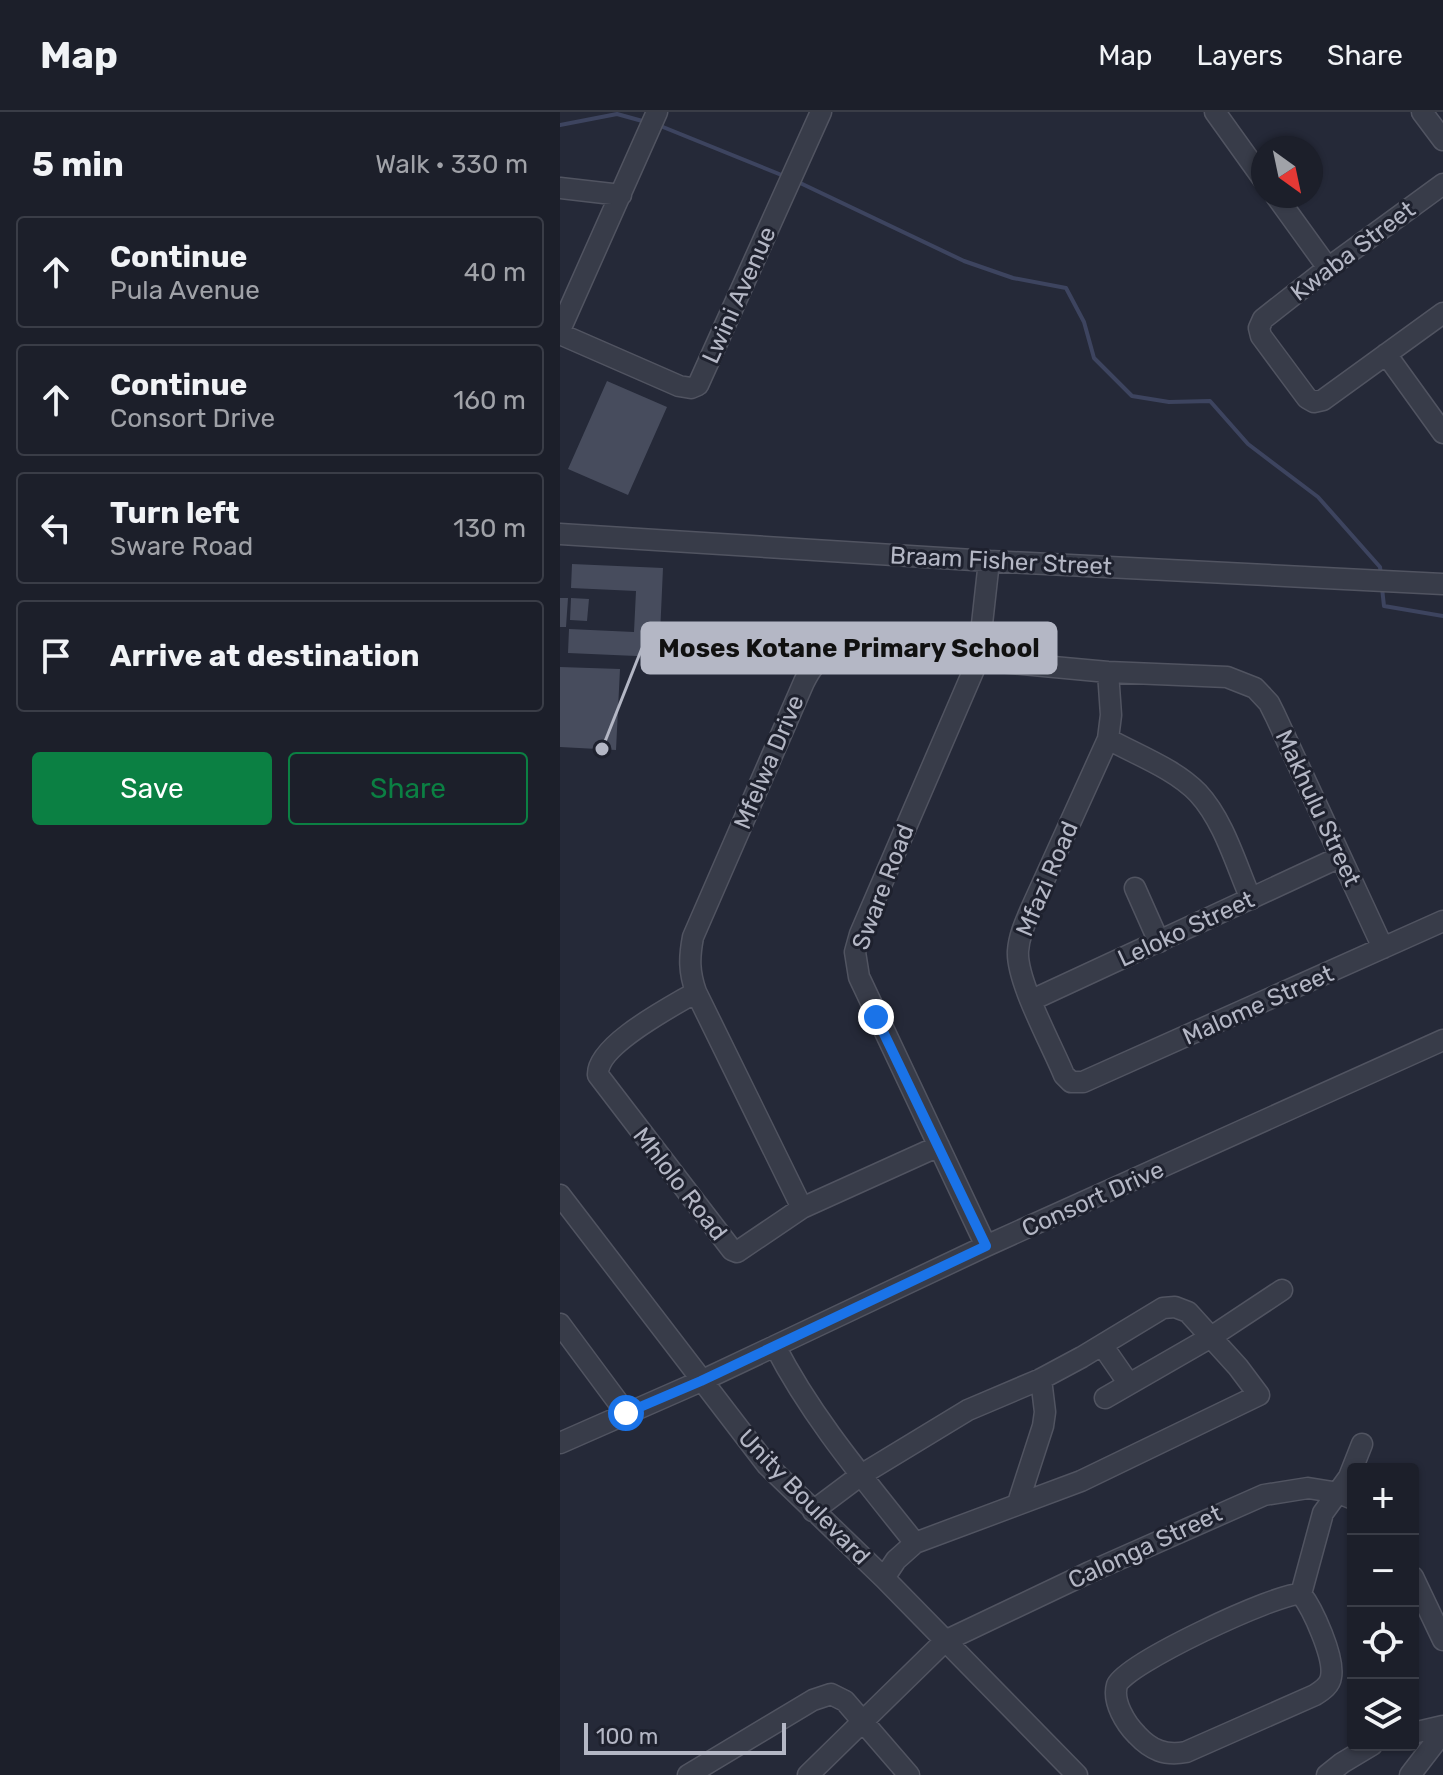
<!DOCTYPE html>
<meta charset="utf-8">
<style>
:root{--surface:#1c1f2a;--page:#292c36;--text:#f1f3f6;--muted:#a0a2a8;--line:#3a3d47;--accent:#0b8043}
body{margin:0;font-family:Rubik,sans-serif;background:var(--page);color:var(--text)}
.controls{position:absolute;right:24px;bottom:24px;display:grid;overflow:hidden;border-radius:8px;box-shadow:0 2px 6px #0004}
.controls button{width:72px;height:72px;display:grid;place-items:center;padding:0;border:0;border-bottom:2px solid var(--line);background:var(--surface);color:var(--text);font:40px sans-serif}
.compass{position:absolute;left:691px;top:24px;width:72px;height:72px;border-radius:50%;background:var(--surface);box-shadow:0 2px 6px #0004;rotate:147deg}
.scale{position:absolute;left:24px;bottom:20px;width:202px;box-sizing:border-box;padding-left:8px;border:4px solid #b4b7c5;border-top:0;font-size:22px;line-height:28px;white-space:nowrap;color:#b4b7c5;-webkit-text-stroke:6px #1e212e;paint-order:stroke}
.stop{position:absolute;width:24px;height:24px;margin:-18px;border:6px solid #1a73e8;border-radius:50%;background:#fff}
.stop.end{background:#1a73e8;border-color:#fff;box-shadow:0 2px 8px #0008}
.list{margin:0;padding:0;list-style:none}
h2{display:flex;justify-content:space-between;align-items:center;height:104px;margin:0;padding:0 32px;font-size:34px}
h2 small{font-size:26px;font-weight:400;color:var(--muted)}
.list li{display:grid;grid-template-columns:52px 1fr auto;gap:24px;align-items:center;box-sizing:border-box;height:112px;margin:0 16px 16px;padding:0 16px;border:2px solid var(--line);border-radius:8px}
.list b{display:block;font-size:30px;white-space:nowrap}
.list p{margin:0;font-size:26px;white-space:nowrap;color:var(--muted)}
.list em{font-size:26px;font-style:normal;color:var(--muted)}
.actions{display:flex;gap:16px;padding:24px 32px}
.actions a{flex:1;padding:18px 0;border:2px solid var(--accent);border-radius:8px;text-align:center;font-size:28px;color:var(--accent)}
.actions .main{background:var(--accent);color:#fff}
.icon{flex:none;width:44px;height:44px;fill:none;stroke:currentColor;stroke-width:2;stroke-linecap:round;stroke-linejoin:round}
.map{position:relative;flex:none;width:883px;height:1663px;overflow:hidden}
header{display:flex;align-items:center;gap:48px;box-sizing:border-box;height:112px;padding:0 40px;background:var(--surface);border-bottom:2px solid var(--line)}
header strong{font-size:38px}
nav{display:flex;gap:44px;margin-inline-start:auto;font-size:28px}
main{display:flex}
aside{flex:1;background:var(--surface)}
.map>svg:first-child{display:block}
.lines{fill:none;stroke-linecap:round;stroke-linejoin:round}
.stream{stroke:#3d445f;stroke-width:4}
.building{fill:#474c5d}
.minor-casing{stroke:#515461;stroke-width:23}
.minor{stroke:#383c49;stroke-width:20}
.route{stroke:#1a73e8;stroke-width:10}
.labels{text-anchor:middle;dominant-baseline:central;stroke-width:6;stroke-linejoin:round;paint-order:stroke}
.street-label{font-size:24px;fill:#b4b7c5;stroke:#1e212e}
.leader{fill:none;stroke:#b4b7c5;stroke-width:3}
.callout-dot{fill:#b4b7c5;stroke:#1e212e;stroke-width:3}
.callout{fill:#b4b7c5;stroke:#b4b7c5;stroke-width:3}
.callout-label{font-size:26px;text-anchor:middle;font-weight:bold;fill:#111}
</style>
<header>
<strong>Map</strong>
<nav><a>Map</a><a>Layers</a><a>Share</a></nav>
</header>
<main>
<aside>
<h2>5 min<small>Walk · 330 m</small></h2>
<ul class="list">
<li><svg class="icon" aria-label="ahead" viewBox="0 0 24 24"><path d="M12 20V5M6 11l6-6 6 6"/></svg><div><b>Continue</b><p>Pula Avenue</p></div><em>40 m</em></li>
<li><svg class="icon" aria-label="ahead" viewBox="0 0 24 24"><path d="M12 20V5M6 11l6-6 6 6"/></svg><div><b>Continue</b><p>Consort Drive</p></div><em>160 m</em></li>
<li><svg class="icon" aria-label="left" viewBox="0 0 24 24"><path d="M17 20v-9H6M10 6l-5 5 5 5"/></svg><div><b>Turn left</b><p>Sware Road</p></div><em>130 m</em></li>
<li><svg class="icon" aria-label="arrive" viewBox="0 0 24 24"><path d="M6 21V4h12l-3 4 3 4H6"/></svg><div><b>Arrive at destination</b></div></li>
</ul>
<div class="actions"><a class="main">Save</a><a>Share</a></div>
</aside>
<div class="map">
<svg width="883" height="1663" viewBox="0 0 883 1663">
<rect width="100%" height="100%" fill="#252938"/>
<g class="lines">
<path class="stream" d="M 0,13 L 57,2 L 86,10
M 98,13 L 224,64
M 236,69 L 404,149 L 453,166 L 506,176 L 524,210 L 534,246 L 572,284 L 609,290 L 650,289 L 688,332 L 758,385 L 820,455 L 821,463
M 822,476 L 824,494 L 883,504"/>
</g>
<path class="building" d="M 47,269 L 107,295 L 68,383 L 8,357 Z
M 12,452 L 103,456 L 99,545 L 8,541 L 9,517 L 74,520 L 76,479 L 11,476 Z
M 0,486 L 8,486 L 6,515 L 0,515 Z
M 11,486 L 29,487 L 27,509 L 10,508 Z
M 0,555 L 60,557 L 56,638 L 0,635 Z"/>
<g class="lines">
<defs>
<path id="minor" d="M 655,0 L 703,67
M 862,0 L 883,28
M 883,72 L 768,156 L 703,207 L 699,216 L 701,224 L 747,286 L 754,290 L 763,288 L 883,201
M 0,76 L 61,83
M 716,84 L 768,156
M 0,218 L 97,0
M 0,222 L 119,274 L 131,276 L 138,273 L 261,0
M 826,242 L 883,321
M 0,422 L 429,449 L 883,472
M 548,560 L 551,603 L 548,627 L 471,797 C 465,811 459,824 458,839 C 456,869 492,933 504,963 L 511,970 L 523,970 L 883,809
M 548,627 C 577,643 615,657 638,681 C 664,709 676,753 691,787
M 575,776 L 599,830
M 136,880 C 113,894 36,933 38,963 L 172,1138 L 177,1140 L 242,1096 L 379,1034
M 472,888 L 780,745
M 0,1083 L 207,1353 L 324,1466 L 517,1663
M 242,1096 L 136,880 C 129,860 129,846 133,825 L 244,570 C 251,556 257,547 272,542 L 418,548 L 548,560 L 667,565 L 695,576 L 709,591 L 715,603 L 823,836
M 426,1134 L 299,865 L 295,840 L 300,822 L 418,548 L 429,449
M 0,1212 L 66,1301
M 542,1233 L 569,1272
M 215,1234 C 252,1306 305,1368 355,1431
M 545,1286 L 651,1225 L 722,1178
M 0,1331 L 141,1269 L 426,1134 L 883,928
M 458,1391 L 483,1314 L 485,1300 L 481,1267
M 253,1399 L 301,1363 L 408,1298 L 481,1267 L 522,1245 L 603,1196 L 615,1195 L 628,1200 L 678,1255 L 699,1283 L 521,1369 L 355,1431 L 336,1448 L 324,1466
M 853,1465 L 883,1528
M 741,1482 C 718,1480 563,1553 557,1573 C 552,1590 566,1612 577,1623 C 591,1638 605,1644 626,1640 L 755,1583 C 763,1578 770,1573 771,1565 C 775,1546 753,1497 741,1482 L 763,1401 L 789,1365 L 802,1332
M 853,1621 L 883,1614
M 128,1663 L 253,1588 L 271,1582 L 285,1589 L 349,1663
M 248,1663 L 385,1529 L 530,1460 L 704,1383 L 748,1376 L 779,1381 L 793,1387
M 767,1663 L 782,1651 L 812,1633
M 850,1663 L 883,1620"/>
</defs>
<use href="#minor" class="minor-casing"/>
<use href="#minor" class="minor"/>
</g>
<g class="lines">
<path class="route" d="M 66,1301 L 141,1269 L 426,1134 L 316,905"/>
</g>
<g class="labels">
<g class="street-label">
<text transform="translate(793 139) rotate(-37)">Kwaba Street</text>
<text transform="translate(179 183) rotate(-66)">Lwini Avenue</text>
<text transform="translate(441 449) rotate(3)">Braam Fisher Street</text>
<text transform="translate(209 650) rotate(-67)">Mfelwa Drive</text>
<text transform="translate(758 696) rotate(65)">Makhulu Street</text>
<text transform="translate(487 767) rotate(-67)">Mfazi Road</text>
<text transform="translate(323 775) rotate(-69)">Sware Road</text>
<text transform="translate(626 817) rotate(-25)">Leloko Street</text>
<text transform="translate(698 893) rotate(-24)">Malome Street</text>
<text transform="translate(120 1072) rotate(52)">Mhlolo Road</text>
<text transform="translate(533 1087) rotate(-24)">Consort Drive</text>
<text transform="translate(244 1385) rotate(46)">Unity Boulevard</text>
<text transform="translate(585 1435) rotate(-25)">Calonga Street</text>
</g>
</g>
<path class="leader" d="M42 637L82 536"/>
<circle class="callout-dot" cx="42" cy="637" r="8"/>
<rect class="callout" x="82" y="511" width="414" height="50" rx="8"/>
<g class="callout-label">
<text x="289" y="545">Moses Kotane Primary School</text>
</g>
</svg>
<div class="controls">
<button>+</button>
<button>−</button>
<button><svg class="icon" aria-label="locate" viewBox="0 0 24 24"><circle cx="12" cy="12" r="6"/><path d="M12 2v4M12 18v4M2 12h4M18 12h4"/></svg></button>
<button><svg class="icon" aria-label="layers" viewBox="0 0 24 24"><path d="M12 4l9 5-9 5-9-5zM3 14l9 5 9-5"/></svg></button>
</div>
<svg class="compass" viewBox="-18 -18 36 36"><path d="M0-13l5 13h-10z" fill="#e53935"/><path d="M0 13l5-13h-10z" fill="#a0a2a8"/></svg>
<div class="scale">100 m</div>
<div class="stop" style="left:66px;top:1301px"></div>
<div class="stop end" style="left:316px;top:905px"></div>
</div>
</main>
